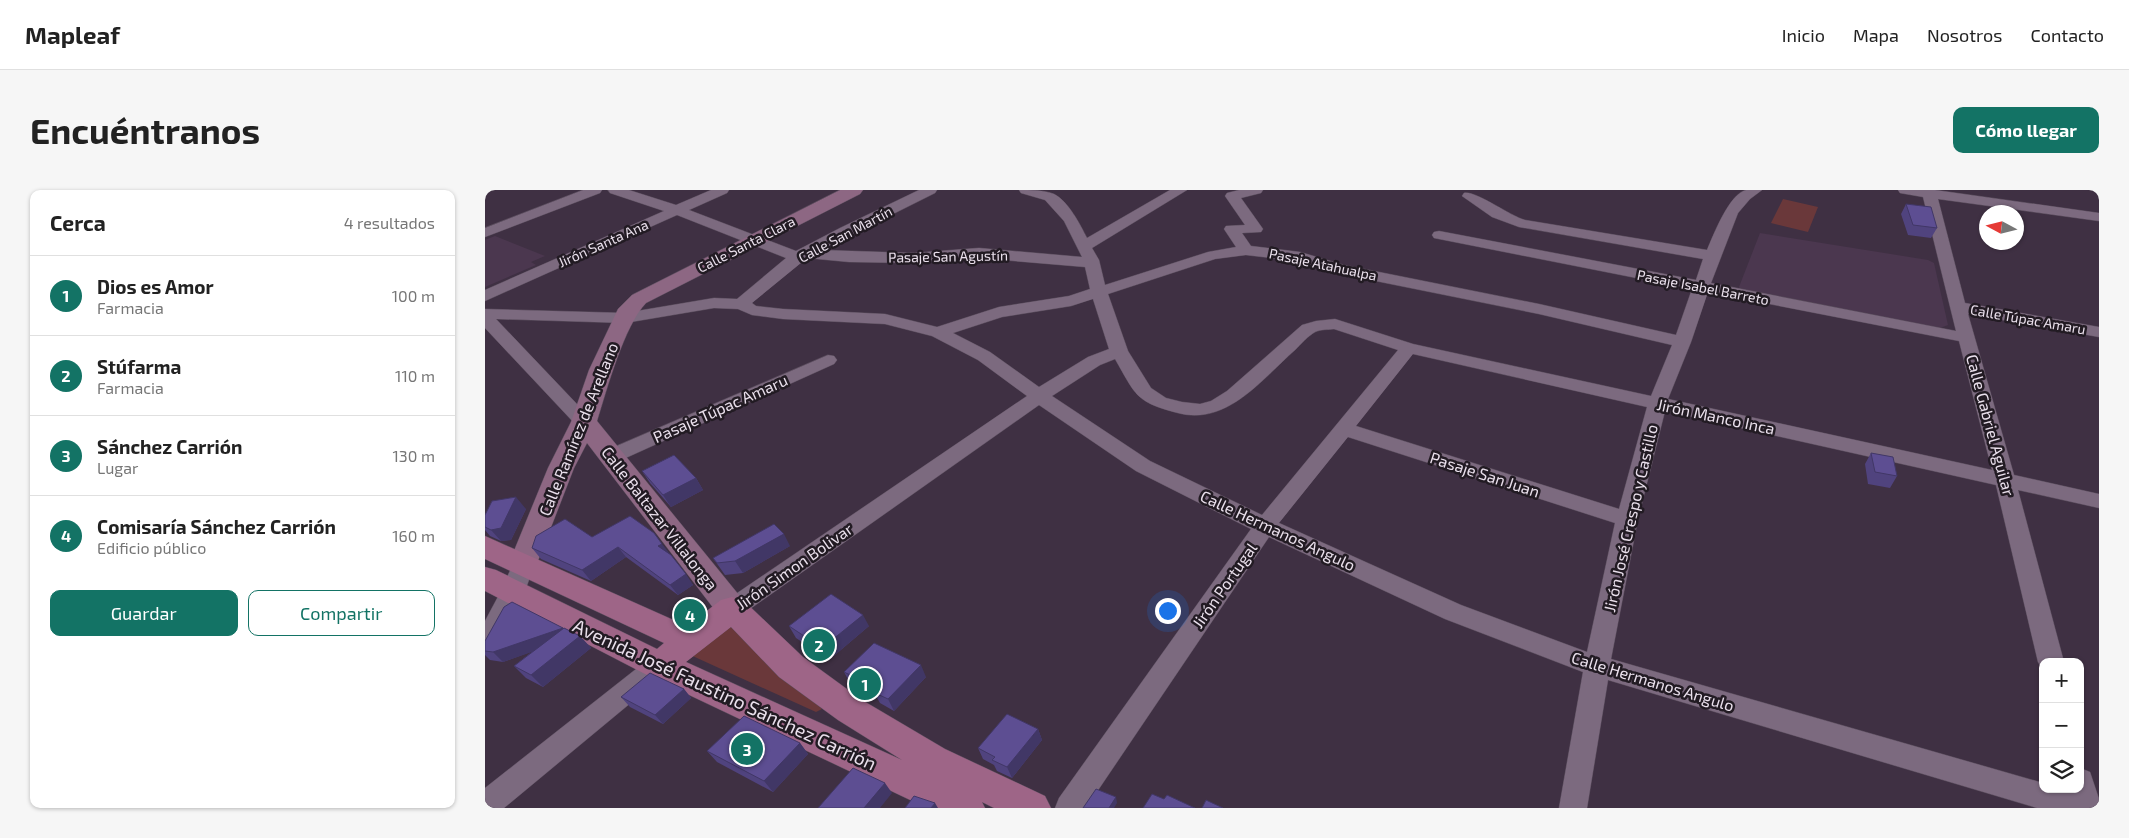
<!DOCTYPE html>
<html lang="es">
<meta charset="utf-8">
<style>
:root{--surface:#fff;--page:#f6f6f6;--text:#222;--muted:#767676;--line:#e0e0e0;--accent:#137365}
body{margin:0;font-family:"Exo 2",sans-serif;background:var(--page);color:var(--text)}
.controls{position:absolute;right:15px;bottom:15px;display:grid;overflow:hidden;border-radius:10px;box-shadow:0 1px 4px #0004}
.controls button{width:45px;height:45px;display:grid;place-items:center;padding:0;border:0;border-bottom:1px solid var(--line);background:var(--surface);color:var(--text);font:25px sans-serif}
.compass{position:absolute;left:1494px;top:15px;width:45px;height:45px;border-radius:50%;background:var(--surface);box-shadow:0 1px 4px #0004;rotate:277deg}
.you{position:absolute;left:682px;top:420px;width:18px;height:18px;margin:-12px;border:4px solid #fff;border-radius:50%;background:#1a73e8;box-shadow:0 0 0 8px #1a73e833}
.badge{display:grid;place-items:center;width:32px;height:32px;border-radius:50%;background:var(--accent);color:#fff;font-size:16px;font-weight:700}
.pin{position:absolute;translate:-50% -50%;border:2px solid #fff;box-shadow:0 1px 5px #0006}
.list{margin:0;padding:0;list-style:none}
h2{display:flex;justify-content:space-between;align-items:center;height:65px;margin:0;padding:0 20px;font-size:21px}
h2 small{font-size:16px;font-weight:400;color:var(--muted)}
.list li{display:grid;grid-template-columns:32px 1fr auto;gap:15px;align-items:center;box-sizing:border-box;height:80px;padding:0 20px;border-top:1px solid var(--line)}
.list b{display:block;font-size:19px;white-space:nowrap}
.list p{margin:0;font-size:16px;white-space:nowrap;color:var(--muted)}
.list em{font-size:16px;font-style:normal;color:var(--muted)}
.actions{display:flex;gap:10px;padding:15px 20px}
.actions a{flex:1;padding:11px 0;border:1px solid var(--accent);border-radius:10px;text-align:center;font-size:18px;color:var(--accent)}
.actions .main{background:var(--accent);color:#fff}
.icon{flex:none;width:28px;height:28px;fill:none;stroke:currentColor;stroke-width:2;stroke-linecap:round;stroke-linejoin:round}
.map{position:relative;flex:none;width:1614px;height:618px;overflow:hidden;border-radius:10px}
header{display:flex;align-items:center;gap:30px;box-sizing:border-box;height:70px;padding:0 25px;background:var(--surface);border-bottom:1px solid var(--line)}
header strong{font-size:24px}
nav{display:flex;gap:28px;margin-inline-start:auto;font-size:18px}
.intro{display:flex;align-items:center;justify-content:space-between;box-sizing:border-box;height:120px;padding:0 30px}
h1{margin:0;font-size:35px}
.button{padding:12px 22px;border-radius:10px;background:var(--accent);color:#fff;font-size:18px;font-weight:700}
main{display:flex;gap:30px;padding:0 30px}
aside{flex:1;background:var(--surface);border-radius:10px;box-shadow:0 1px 4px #0004}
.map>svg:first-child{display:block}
.built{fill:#4b374f}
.green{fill:#6a383a}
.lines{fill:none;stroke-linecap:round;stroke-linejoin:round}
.street-casing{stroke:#594c5c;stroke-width:1}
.secondary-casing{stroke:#594c5c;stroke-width:1}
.primary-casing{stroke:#594c5c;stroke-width:1}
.street{fill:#7c6a7f;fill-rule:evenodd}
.secondary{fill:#8d6783;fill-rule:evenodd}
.primary{fill:#9e6587;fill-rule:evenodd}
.wall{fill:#50437e}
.shaded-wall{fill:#413766}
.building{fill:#5d4e92;stroke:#413766}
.labels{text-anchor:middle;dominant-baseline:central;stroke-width:5;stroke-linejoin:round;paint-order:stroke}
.far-street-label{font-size:14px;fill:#eae0ec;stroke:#221b23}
.street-label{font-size:16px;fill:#eae0ec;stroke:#221b23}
.near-street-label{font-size:19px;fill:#eae0ec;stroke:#221b23}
</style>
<header>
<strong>Mapleaf</strong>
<nav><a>Inicio</a><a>Mapa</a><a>Nosotros</a><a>Contacto</a></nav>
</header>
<div class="intro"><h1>Encuéntranos</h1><a class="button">Cómo llegar</a></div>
<main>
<aside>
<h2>Cerca<small>4 resultados</small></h2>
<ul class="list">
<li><span class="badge">1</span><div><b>Dios es Amor</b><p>Farmacia</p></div><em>100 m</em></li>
<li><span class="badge">2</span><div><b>Stúfarma</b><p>Farmacia</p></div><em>110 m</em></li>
<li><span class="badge">3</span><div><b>Sánchez Carrión</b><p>Lugar</p></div><em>130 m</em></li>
<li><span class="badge">4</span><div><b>Comisaría Sánchez Carrión</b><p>Edificio público</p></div><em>160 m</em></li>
</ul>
<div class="actions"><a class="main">Guardar</a><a>Compartir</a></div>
</aside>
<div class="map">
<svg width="1614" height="618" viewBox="0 0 1614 618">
<rect width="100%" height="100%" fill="#3f3043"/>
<path class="built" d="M 1275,43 L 1443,70 L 1449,73 L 1463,135 L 1455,138 L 1257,103 L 1254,97 Z
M 10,46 L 60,66 L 46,72 L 51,75 L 0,97 L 0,50 Z"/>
<path class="green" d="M 1298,9 L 1333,17 L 1323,42 L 1286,33 Z
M 244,432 L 337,519 L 331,522 L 201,463 Z"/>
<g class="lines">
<defs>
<path id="street" d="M 98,0 L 117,0 L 115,3 L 0,47 L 0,38 Z
M 123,0 L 144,0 L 191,15 L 226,0 L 244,0 L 242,3 L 204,20 L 311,61 L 355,38 L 434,0 L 452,0 L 450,3 L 336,60 L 428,63 L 494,58 L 597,67 L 579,31 L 560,10 L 536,3 L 534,0 C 545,0 559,0 569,4 C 583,11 595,34 602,48 L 685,0 L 702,0 L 607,58 L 614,70 L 620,95 L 723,62 L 751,57 L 739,39 L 741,36 L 760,35 L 740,6 L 742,3 L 754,0 L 778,0 L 776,3 L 756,8 L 778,39 L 776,42 L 757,43 L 766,56 L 815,62 L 859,75 L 1054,114 L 1191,145 L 1207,99 L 954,49 L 949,48 L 947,45 L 949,42 L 954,41 L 1211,90 L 1218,69 L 1034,37 L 1007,27 L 977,6 L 979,3 C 990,0 1025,26 1040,30 L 1222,60 C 1228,46 1244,4 1261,0 C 1265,0 1272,0 1277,0 L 1265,9 L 1253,23 L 1226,93 L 1471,141 L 1438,7 L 1415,3 L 1413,0 L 1450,0 L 1614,23 L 1614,31 L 1453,9 L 1480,113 L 1614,137 L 1614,147 L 1483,124 L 1529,285 L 1614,304 L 1614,318 L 1533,300 L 1579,472 L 1558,472 L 1558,480 L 1553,472 L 1511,295 L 1180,221 L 1153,329 L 1126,469 L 1558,593 L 1558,599 L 1595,599 L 1595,578 L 1605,582 L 1614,609 L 1614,618 L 1552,618 L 1123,490 L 1102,618 L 1074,618 L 1098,482 L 960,429 L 784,347 L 601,618 L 570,618 L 574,608 L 766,339 L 651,281 L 554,215 L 255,426 L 247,428 L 239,426 L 235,419 L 239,412 L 542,206 L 493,170 L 447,146 L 400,134 L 298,129 L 267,125 L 253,119 L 229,118 L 140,133 L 11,129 L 109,232 L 106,236 L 99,238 L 92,236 L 0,138 L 0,119 L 140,123 L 229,108 L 252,109 L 301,68 L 192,25 L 0,111 L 0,100 L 179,21 L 125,3 ZM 761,65 L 813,71 L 856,84 L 1054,124 L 1187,155 L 1166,206 L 928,154 L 850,129 L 831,131 L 817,135 L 742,201 L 726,211 L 715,214 L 697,212 L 681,208 L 666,198 L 643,161 L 623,104 L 730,69 ZM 322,68 L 364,72 L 428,73 L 494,68 L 600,77 L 605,99 L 584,106 L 514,117 L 452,137 L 400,124 L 298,119 L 271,116 L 267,113 ZM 1223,102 L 1474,151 L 1507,280 L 1183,209 L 1206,152 ZM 608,109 L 624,159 L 603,167 L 554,197 L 505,162 L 468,143 L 517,127 L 586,116 ZM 849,139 L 913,160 L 777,325 L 665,271 L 567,206 L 615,175 L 630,169 C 651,205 650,212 693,223 C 742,236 777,189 810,160 C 816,154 823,146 830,142 C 836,139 843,140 849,139 ZM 928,164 L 1162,217 L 1134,319 L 871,236 ZM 863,247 L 1130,333 L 1102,462 L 976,415 L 794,333 Z
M 343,165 L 349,166 L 352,170 L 349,174 L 134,271 L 127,273 L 120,271 L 117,266 L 120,261 Z
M 39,364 L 47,367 L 50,373 L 40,401 L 9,461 L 0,464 L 0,431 L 16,401 L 31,367 Z
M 174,465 L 183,468 L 187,475 L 183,482 L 19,618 L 0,618 L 0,598 L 165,468 Z"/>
<path id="secondary" d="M 355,0 L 378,0 L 375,4 L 161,113 C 139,136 122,199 112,231 L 258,410 L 262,419 L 258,428 L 247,431 L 236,428 L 102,253 L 89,278 L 49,381 L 39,384 L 29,381 L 24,373 L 63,278 L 86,232 L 104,180 L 133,119 L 147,105 Z"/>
<path id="primary" d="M 0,346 L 202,436 L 236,410 L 247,407 L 258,410 L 318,467 L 377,510 L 460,559 L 560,606 L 566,618 L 509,618 L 497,612 L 500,618 L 442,618 L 162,485 L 0,401 L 0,377 L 11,380 L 172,459 L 179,453 L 0,369 ZM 246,437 L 294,487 L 353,530 L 417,570 L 201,472 Z"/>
</defs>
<use href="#street" class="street-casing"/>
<use href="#secondary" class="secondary-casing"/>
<use href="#primary" class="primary-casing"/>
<use href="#street" class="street"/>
<use href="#secondary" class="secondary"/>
<use href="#primary" class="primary"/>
</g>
<path class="wall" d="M 1421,14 L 1452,38 L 1446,48 L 1423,45 L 1416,24 Z
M 1386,263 L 1412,286 L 1405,298 L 1383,294 L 1380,274 Z
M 157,281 L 211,288 L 218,300 L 186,317 L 165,293 Z
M 41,319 L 26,350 L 16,351 L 5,346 L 0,340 L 0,325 Z
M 107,347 L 185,364 L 208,395 L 193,405 L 141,367 L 106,391 L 56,369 L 47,358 Z
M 305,356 L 258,383 L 240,385 L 228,368 Z
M 304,436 L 384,436 L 344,470 L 311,448 Z
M 78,439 L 95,446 L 106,458 L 58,497 L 41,488 L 29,476 L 48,461 L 18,472 L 5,470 L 0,465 L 0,451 Z
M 359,482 L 441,487 L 409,521 L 395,513 L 391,506 L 365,493 Z
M 199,499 L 206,508 L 178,534 L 145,517 L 136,507 Z
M 553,539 L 557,550 L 527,588 L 512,581 L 509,575 L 498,569 L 493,558 Z
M 315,553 L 323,564 L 288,602 L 232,572 L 222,561 Z"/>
<path class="shaded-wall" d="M 211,288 L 218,300 L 186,317 L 178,305 Z
M 31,307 L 41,319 L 26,350 L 16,351 L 6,340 Z
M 299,344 L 305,356 L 258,383 L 250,371 Z
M 177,354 L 185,364 L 173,356 Z
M 133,357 L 141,367 L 106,391 L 97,380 Z
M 201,384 L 208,395 L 193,405 L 185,395 Z
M 378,425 L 384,436 L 344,470 L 337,458 Z
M 78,438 L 87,448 L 18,472 L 8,462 Z
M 95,446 L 106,458 L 58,497 L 46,485 Z
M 436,475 L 441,487 L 409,521 L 403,509 Z
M 199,499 L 206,508 L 178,534 L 170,525 Z
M 553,539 L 557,550 L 527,588 L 522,577 Z
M 315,553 L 323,564 L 288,602 L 279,591 Z
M 400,593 L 407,603 L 395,618 L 379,618 Z
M 631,607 L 632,613 L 629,618 L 624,618 Z
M 450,613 L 453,618 L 446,618 Z"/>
<path class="building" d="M 1421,14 L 1446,17 L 1452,38 L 1428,35 Z
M 1386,263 L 1408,267 L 1412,286 L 1390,282 Z
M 189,265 L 211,288 L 178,305 L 157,281 Z
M 31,307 L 16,338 L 6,340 L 0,337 L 0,325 L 7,311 Z
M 145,326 L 169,343 L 177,354 L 173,356 L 186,365 L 201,384 L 185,395 L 133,357 L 97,380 L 47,358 L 51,346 L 80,329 L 107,347 Z
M 289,334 L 299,344 L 250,371 L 232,373 L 228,368 Z
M 346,404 L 378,425 L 337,458 L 304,436 Z
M 27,412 L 78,438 L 8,462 L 0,461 L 0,451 L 19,417 Z
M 79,438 L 95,446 L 46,485 L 29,476 Z
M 389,453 L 436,475 L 403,509 L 388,502 L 392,498 L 359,482 Z
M 165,483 L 199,499 L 170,525 L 136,507 Z
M 522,524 L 553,539 L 522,577 L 507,570 L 510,567 L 493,558 Z
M 259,526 L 315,553 L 279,591 L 222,561 Z
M 368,578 L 400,593 L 379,618 L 333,618 Z
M 611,599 L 631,607 L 624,618 L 598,618 Z
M 667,604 L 679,609 L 682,605 L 710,618 L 658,618 Z
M 429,606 L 450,613 L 446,618 L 420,618 Z
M 721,610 L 738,618 L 717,618 Z"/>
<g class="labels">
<g class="far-street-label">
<text transform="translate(360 44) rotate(-28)">Calle San Martín</text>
<text transform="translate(118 53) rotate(-24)">Jirón Santa Ana</text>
<text transform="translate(261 54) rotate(-27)">Calle Santa Clara</text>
<text transform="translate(463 66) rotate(-1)">Pasaje San Agustín</text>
<text transform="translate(838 74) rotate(12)">Pasaje Atahualpa</text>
<text transform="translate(1218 97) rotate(11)">Pasaje Isabel Barreto</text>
<text transform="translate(1543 129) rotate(10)">Calle Túpac Amaru</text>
</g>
<g class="street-label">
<text transform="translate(235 218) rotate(-24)">Pasaje Túpac Amaru</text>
<text transform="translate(1231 226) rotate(12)">Jirón Manco Inca</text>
<text transform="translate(1506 235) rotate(75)">Calle Gabriel Aguilar</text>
<text transform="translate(93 239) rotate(-68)">Calle Ramírez de Arellano</text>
<text transform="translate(1000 284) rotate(18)">Pasaje San Juan</text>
<text transform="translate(175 328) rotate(52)">Calle Baltazar Villalonga</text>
<text transform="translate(1145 328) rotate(-77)">Jirón José Crespo y Castillo</text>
<text transform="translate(793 340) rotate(25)">Calle Hermanos Angulo</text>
<text transform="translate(309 376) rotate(-35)">Jirón Simon Bolivar</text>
<text transform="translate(739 395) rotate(-55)">Jirón Portugal</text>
<text transform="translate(1168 491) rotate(17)">Calle Hermanos Angulo</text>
</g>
<g class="near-street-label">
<text transform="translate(240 504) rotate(25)">Avenida José Faustino Sánchez Carrión</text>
</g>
</g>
</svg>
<div class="controls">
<button>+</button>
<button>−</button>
<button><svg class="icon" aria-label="layers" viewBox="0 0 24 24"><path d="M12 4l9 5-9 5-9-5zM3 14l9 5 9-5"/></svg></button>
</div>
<svg class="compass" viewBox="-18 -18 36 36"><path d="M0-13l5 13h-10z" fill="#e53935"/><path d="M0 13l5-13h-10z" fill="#767676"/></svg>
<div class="you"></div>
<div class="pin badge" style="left:380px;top:494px">1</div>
<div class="pin badge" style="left:334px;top:455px">2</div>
<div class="pin badge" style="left:262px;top:559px">3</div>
<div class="pin badge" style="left:205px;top:425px">4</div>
</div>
</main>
